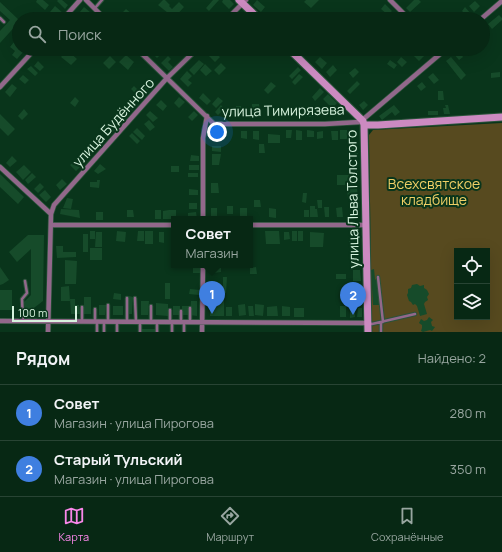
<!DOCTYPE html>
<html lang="ru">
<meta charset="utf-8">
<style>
:root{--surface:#072814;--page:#10301d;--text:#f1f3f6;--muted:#98a6a0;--line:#284434;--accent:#f987e9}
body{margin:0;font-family:Manrope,sans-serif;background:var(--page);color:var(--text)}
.controls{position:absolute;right:12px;bottom:12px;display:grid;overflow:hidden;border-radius:0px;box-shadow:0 4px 16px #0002}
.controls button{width:36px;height:36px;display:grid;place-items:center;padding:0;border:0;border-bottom:1px solid var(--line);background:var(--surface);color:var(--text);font:20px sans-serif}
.scale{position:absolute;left:12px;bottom:10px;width:65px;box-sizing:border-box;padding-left:4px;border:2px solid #d7f3de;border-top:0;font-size:11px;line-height:14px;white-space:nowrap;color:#d7f3de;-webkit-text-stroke:3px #09351b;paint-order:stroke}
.you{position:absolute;left:217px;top:132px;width:14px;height:14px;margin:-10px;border:3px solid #fff;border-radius:50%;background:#1a73e8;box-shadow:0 0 0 6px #1a73e833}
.badge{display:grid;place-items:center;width:26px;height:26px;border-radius:50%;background:var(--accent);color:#fff;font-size:13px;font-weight:700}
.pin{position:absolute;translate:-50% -33px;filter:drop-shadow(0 1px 2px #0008)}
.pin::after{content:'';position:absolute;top:21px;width:14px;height:12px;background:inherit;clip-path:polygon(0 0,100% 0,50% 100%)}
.popup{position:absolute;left:171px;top:216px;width:82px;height:52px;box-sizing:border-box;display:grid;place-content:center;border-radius:0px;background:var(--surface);filter:drop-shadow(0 1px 3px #0005);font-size:13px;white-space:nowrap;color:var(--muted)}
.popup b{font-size:15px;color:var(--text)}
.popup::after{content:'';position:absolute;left:50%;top:100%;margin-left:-8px;border:8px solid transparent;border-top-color:var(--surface)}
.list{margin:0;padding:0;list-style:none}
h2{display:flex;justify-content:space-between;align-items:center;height:52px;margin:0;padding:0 16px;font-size:17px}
h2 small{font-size:13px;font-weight:400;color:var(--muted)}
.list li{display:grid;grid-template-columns:26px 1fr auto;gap:12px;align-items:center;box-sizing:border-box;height:56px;padding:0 16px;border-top:1px solid var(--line)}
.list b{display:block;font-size:15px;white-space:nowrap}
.list p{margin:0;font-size:13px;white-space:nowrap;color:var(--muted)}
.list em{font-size:13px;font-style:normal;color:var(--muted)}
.icon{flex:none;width:22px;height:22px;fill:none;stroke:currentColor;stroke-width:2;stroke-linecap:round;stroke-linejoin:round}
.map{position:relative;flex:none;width:502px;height:332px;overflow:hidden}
.search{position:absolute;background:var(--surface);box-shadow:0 4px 16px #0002;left:12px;right:12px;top:12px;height:44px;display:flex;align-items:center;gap:10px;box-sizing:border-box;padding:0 14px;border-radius:22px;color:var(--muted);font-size:15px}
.sheet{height:164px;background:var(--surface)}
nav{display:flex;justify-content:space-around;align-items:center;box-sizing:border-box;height:56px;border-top:1px solid var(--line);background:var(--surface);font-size:11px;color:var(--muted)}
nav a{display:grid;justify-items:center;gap:2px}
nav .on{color:var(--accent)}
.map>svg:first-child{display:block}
.green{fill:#574a1f;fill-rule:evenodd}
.building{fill:#164b2a}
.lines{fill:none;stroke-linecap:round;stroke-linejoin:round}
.lane-casing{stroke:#2a533a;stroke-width:4.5}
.street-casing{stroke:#2a533a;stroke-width:6}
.secondary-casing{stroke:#2a533a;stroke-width:9}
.lane{stroke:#92688b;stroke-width:2.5}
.street{stroke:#92688b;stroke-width:4.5}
.secondary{stroke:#cc8ac1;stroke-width:7}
.labels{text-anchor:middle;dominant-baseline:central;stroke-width:4;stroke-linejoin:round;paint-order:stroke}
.street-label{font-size:14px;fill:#d7f3de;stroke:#09351b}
.park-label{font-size:14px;fill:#efcf66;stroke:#09351b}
</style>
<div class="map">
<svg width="502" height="332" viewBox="0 0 502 332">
<rect width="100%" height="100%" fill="#09351b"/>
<path class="green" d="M 502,123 L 502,332 L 372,332 L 369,135 L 373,130 ZM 457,251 L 487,251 L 487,317 L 457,317 Z"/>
<path class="building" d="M 37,0 L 43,0 L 49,5 L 45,10 L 36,2 Z
M 58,0 L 62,0 L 68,5 L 65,9 L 57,1 Z
M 163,0 L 165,0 L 170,5 L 169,6 L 172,9 L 179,2 L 184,7 L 173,19 L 163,19 L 168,13 L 158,5 Z
M 213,0 L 219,0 L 209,11 L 206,8 Z
M 223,0 L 230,0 L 234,4 L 229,9 L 222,2 Z
M 257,0 L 265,7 L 261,12 L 253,5 Z
M 306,0 L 319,0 L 311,8 L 304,2 Z
M 414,0 L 419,0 L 421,2 L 410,12 L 406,8 Z
M 475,1 L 480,6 L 474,12 L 469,6 Z
M 0,2 L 19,20 L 19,22 L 0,43 L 0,31 L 10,20 L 0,11 Z
M 385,4 L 392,11 L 388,15 L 381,9 Z
M 55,6 L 63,13 L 57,19 L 50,12 Z
M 84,7 L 90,12 L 84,19 L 76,19 L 75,18 Z
M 465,7 L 471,14 L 468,17 L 462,11 Z
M 126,9 L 132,14 L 129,19 L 122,13 Z
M 499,15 L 502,18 L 502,20 L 492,29 L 488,24 Z
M 14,42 L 19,47 L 19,49 L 24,51 L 17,59 L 12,55 L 15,51 L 10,47 Z
M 158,49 L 166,49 L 157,58 L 153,54 Z
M 210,49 L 220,57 L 215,62 L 206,53 Z
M 419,49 L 425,49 L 428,52 L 419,61 L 413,55 Z
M 67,50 L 77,59 L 71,65 L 61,57 Z
M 458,50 L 463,57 L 459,60 L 454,54 Z
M 126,55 L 134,62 L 128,70 L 119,62 Z
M 110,56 L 116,62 L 109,69 L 103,63 Z
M 168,56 L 171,59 L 168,62 L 173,67 L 169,71 L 161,63 Z
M 320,57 L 327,63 L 322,69 L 315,62 Z
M 401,57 L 407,62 L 402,67 L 397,62 Z
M 451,57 L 466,75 L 461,80 L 446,61 Z
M 199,60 L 204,64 L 194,75 L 189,70 Z
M 390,60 L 397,65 L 394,69 L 387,64 Z
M 38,61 L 44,67 L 40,71 L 34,66 Z
M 221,63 L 226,68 L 219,75 L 214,70 Z
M 205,64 L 212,71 L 206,76 L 200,70 Z
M 333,65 L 337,70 L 330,77 L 326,72 Z
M 31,66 L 38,73 L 35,76 L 27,69 Z
M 298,67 L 301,70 L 292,79 L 289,76 Z
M 355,68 L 359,72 L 353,78 L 349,73 Z
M 187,71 L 192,76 L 188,80 L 192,83 L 188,87 L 180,79 Z
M 500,72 L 500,77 L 491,78 L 491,73 Z
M 433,73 L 439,80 L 434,84 L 428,77 Z
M 299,74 L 303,77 L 295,85 L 292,82 Z
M 23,75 L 29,80 L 25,84 L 19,79 Z
M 148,79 L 153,84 L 147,91 L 141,86 Z
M 357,81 L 360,84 L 350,94 L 347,91 Z
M 271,82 L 276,86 L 268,94 L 264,90 Z
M 422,82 L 426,87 L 421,91 L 417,86 Z
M 12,84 L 17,88 L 10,97 L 5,92 Z
M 134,86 L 142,94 L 139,97 L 131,89 Z
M 320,88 L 324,92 L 315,101 L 312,97 Z
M 438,91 L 443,91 L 444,100 L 438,100 Z
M 203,93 L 211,101 L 207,105 L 199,98 Z
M 328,94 L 337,103 L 332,108 L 323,99 Z
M 75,97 L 79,101 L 75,107 L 70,103 Z
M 179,97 L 185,102 L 179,108 L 174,103 Z
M 218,97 L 223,101 L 216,108 L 212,104 Z
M 161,100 L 167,106 L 163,111 L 156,105 Z
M 133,101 L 138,105 L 132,111 L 128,107 Z
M 364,101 L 368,105 L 363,110 L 359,105 Z
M 252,104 L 259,104 L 260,112 L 252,113 Z
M 221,105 L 224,109 L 218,115 L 215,112 Z
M 394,105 L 400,112 L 395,116 L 392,112 L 382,120 L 379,116 Z
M 445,105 L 448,105 L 450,114 L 444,114 L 443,108 L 446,108 Z
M 236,106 L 241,106 L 241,116 L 236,116 Z
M 24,109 L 28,114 L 22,120 L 18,116 Z
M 123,109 L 129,115 L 118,126 L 111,120 L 117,112 L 119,113 Z
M 150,111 L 158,118 L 153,122 L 146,115 Z
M 194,111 L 198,115 L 192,121 L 188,117 Z
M 305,111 L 314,111 L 314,117 L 305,117 Z
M 428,111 L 438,111 L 438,115 L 428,115 Z
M 0,114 L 15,129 L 8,136 L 0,128 Z
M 149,120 L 155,127 L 150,131 L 144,124 Z
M 111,123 L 117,128 L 112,133 L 107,127 Z
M 137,128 L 145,136 L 142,140 L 133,132 Z
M 212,130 L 222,130 L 221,137 L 212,136 Z
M 286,130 L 292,130 L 291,138 L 286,138 Z
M 296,130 L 302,131 L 302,140 L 296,140 Z
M 307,130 L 314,131 L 314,137 L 307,137 Z
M 340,130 L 347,130 L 347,139 L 340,139 Z
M 241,131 L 247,131 L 247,139 L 241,138 Z
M 253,131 L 259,131 L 259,140 L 253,139 Z
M 323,131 L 323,138 L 317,139 L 317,132 Z
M 331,131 L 338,131 L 338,140 L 332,140 Z
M 132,133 L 140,141 L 137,144 L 129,136 Z
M 268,134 L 280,135 L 280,143 L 268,143 Z
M 259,144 L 264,144 L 265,153 L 259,153 Z
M 349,144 L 358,144 L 358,150 L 349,150 Z
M 212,146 L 221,146 L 221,152 L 212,151 Z
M 86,150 L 92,154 L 86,161 L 80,156 Z
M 348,153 L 358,153 L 358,158 L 348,158 Z
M 212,154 L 221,154 L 219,165 L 212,165 Z
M 191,155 L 199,156 L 199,161 L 190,161 Z
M 12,156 L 17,161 L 10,167 L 6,163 Z
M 76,160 L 82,165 L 76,171 L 70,165 Z
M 100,164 L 106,169 L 98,174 L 94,171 Z
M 24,165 L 31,172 L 23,180 L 16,172 Z
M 189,165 L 199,165 L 199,170 L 189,170 Z
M 171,166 L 179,166 L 179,172 L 171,172 Z
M 350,166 L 358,166 L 358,173 L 350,173 Z
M 32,173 L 36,177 L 28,184 L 25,180 Z
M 188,173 L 198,173 L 198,177 L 188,177 Z
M 0,174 L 24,197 L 18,204 L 0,187 Z
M 337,175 L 351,175 L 351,185 L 337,185 Z
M 62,179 L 67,184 L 60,190 L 56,185 Z
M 97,180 L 100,180 L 99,188 L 90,187 L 90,182 L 97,182 Z
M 40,183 L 44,187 L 38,193 L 34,189 Z
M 211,183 L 218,183 L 219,193 L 211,193 Z
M 347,187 L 357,187 L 358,199 L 348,199 Z
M 189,189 L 198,190 L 198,195 L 189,195 Z
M 45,190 L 51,197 L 46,202 L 39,195 Z
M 303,193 L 307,193 L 306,203 L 302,202 Z
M 67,198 L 73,199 L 71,209 L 63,208 Z
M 254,200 L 260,200 L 261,207 L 254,207 Z
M 317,200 L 322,200 L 322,208 L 318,208 Z
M 189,203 L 197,203 L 197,209 L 189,209 Z
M 227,206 L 233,206 L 233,214 L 227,214 Z
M 310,206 L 315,206 L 315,209 L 317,209 L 318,217 L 310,217 Z
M 324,207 L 329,207 L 329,217 L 325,217 Z
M 342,207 L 343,217 L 337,217 L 336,208 Z
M 352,207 L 358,207 L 358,216 L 352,216 Z
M 211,208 L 217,208 L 217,218 L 211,218 Z
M 240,208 L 247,208 L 247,217 L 240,217 Z
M 269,208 L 276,209 L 276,218 L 269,217 Z
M 61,209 L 79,210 L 80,218 L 60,214 Z
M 127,210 L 133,210 L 134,217 L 127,217 Z
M 155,210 L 161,210 L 161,219 L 155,219 Z
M 169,210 L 176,210 L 176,219 L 163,219 L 163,211 Z
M 304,210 L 309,210 L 309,217 L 304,217 Z
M 96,212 L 103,212 L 103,220 L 96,220 Z
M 196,212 L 197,219 L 188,219 L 188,213 Z
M 90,231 L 95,231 L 95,239 L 90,239 Z
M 117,231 L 126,232 L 125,242 L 116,241 Z
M 138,231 L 144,231 L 144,241 L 137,241 Z
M 145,231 L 153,231 L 153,244 L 145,244 Z
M 265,231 L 279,231 L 280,244 L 266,244 Z
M 292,231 L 297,231 L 297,241 L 292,241 Z
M 298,231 L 303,231 L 303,241 L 298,241 Z
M 96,232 L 102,232 L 102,247 L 95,247 Z
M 159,232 L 164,232 L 164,243 L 159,242 Z
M 284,232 L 289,232 L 290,239 L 284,240 Z
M 310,232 L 324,233 L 323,247 L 310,247 Z
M 359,232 L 359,245 L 349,245 L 349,241 L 355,241 L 355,233 Z
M 83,234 L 88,234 L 88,252 L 83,252 Z
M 28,235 L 44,235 L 43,301 L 26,314 L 24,302 L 31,295 L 31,249 L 17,262 L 9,252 Z
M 56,246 L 63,246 L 63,252 L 76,252 L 76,257 L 57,258 Z
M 90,248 L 102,248 L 102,260 L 90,260 Z
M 359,255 L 360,267 L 353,268 L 352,256 Z
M 65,260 L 77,261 L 76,284 L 65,284 Z
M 193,265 L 200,265 L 200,273 L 193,273 Z
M 213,265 L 221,265 L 221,272 L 213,273 Z
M 0,267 L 9,280 L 3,284 L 0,285 Z
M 256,267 L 257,274 L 250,274 L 250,268 Z
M 374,269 L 375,279 L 377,281 L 379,305 L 373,305 L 371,270 Z
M 353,270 L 360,270 L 361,281 L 353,281 Z
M 336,274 L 346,274 L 346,279 L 336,279 Z
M 223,277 L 227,277 L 226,293 L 223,293 Z
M 165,283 L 170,283 L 170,299 L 165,299 Z
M 417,284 L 420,286 L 424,285 L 424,288 L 427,290 L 429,294 L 427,297 L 428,300 L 425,302 L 424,304 L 427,314 L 420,316 L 417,306 L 415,304 L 413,305 L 411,302 L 409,301 L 407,295 L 408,293 L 408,289 L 411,288 L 412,285 Z
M 69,286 L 70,301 L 61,301 L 61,287 Z
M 355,288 L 361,288 L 362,298 L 356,299 Z
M 190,289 L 200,290 L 199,295 L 189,294 Z
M 0,290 L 12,290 L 12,310 L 0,310 Z
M 114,293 L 121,294 L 121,300 L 113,299 Z
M 129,296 L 133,297 L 132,314 L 128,314 Z
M 210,296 L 224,296 L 224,316 L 210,316 Z
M 84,297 L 91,297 L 91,314 L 84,314 Z
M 70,299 L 75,299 L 75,305 L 79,305 L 80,314 L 71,314 Z
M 141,301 L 149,301 L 148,315 L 141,315 Z
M 191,301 L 197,301 L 197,316 L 190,315 Z
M 156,303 L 168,304 L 168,316 L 156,315 Z
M 245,304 L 246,315 L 239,316 L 238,305 Z
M 255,304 L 264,305 L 263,316 L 255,315 Z
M 99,305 L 106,305 L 105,315 L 99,315 Z
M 113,306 L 123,306 L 123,315 L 113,315 Z
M 173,306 L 180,306 L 180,315 L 173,315 Z
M 182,306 L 189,306 L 189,315 L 182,315 Z
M 248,306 L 253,306 L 254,316 L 249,316 Z
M 277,306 L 278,316 L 267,316 L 267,307 Z
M 282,306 L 290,307 L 290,316 L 282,316 Z
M 340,306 L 346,306 L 346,317 L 340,317 Z
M 226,307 L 232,307 L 232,316 L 226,316 Z
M 294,308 L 304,308 L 304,317 L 294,317 Z
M 358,308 L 362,308 L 362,317 L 357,317 Z
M 350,309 L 355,309 L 355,317 L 350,318 Z
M 429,317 L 433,320 L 431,322 L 432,326 L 435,327 L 432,331 L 430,330 L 423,332 L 421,331 L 422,328 L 422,325 L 419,323 L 421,319 L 424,321 L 427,320 Z
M 141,329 L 156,329 L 156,332 L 141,332 Z"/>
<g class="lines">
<defs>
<path id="lane" d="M 95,8 L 102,0
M 0,18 L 4,22
M 378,277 L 383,322
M 135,298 L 136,322
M 151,306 L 151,322
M 82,307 L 82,321
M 190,308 L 190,322
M 95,309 L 95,321
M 170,310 L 170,322
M 23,321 L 22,299 L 27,293 L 25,281
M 97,322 L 97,332
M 108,322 L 108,305
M 127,322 L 127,298
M 172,322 L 172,332
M 181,322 L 181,311
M 184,322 L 184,332
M 381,322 L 381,332
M 368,323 L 372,324 L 415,314
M 104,332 L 104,322
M 117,332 L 117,322
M 140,332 L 140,322
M 157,332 L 157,322"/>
<path id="street" d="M 86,0 L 105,19
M 390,0 L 409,19
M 63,19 L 80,0
M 227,19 L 246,0
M 481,19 L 502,1
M 137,49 L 214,124 L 325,124 L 360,122 L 446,49
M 0,87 L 35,49
M 0,167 L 51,214
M 203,219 L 203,138 L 207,116
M 51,225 L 174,225
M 250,225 L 366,225
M 0,321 L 368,323
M 48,332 L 51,214 L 54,205 L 167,78 L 197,49
M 202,332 L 203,265"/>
<path id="secondary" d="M 239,0 L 259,19
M 289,49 L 363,121 L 364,125 L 368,332
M 364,125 L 378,125 L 502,117"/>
</defs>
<use href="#lane" class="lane-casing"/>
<use href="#street" class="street-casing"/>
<use href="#secondary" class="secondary-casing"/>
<use href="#lane" class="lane"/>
<use href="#street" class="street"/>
<use href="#secondary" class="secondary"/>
</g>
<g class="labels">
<g class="street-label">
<text transform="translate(283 110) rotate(-1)">улица Тимирязева</text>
<text transform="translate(113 122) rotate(-48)">улица Будённого</text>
<text transform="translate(352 199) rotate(-91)">улица Льва Толстого</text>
</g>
<g class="park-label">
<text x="434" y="183">Всехсвятское<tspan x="434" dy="16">кладбище</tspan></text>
</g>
</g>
</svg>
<div class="controls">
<button><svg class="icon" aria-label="locate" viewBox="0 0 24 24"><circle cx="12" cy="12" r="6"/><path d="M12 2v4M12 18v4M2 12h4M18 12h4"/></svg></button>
<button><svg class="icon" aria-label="layers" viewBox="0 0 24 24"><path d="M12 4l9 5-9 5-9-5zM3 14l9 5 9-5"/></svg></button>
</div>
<div class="scale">100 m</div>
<div class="you"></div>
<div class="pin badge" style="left:212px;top:314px;background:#3f7fe0">1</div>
<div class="popup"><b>Совет</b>Магазин</div>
<div class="pin badge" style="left:353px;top:315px;background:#3f7fe0">2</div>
<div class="search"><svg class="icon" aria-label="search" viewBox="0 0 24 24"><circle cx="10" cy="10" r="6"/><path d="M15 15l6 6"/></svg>Поиск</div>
</div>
<section class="sheet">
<h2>Рядом<small>Найдено: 2</small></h2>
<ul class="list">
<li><span class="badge" style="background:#3f7fe0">1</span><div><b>Совет</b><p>Магазин · улица Пирогова</p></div><em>280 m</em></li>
<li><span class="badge" style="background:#3f7fe0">2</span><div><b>Старый Тульский</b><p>Магазин · улица Пирогова</p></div><em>350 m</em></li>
</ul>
</section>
<nav>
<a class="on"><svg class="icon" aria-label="map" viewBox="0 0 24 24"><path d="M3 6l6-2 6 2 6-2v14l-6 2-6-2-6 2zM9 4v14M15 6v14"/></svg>Карта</a>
<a><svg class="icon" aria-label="directions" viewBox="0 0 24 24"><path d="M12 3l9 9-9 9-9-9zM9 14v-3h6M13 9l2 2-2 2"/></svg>Маршрут</a>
<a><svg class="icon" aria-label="saved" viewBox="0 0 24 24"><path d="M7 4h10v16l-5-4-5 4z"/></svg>Сохранённые</a>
</nav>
